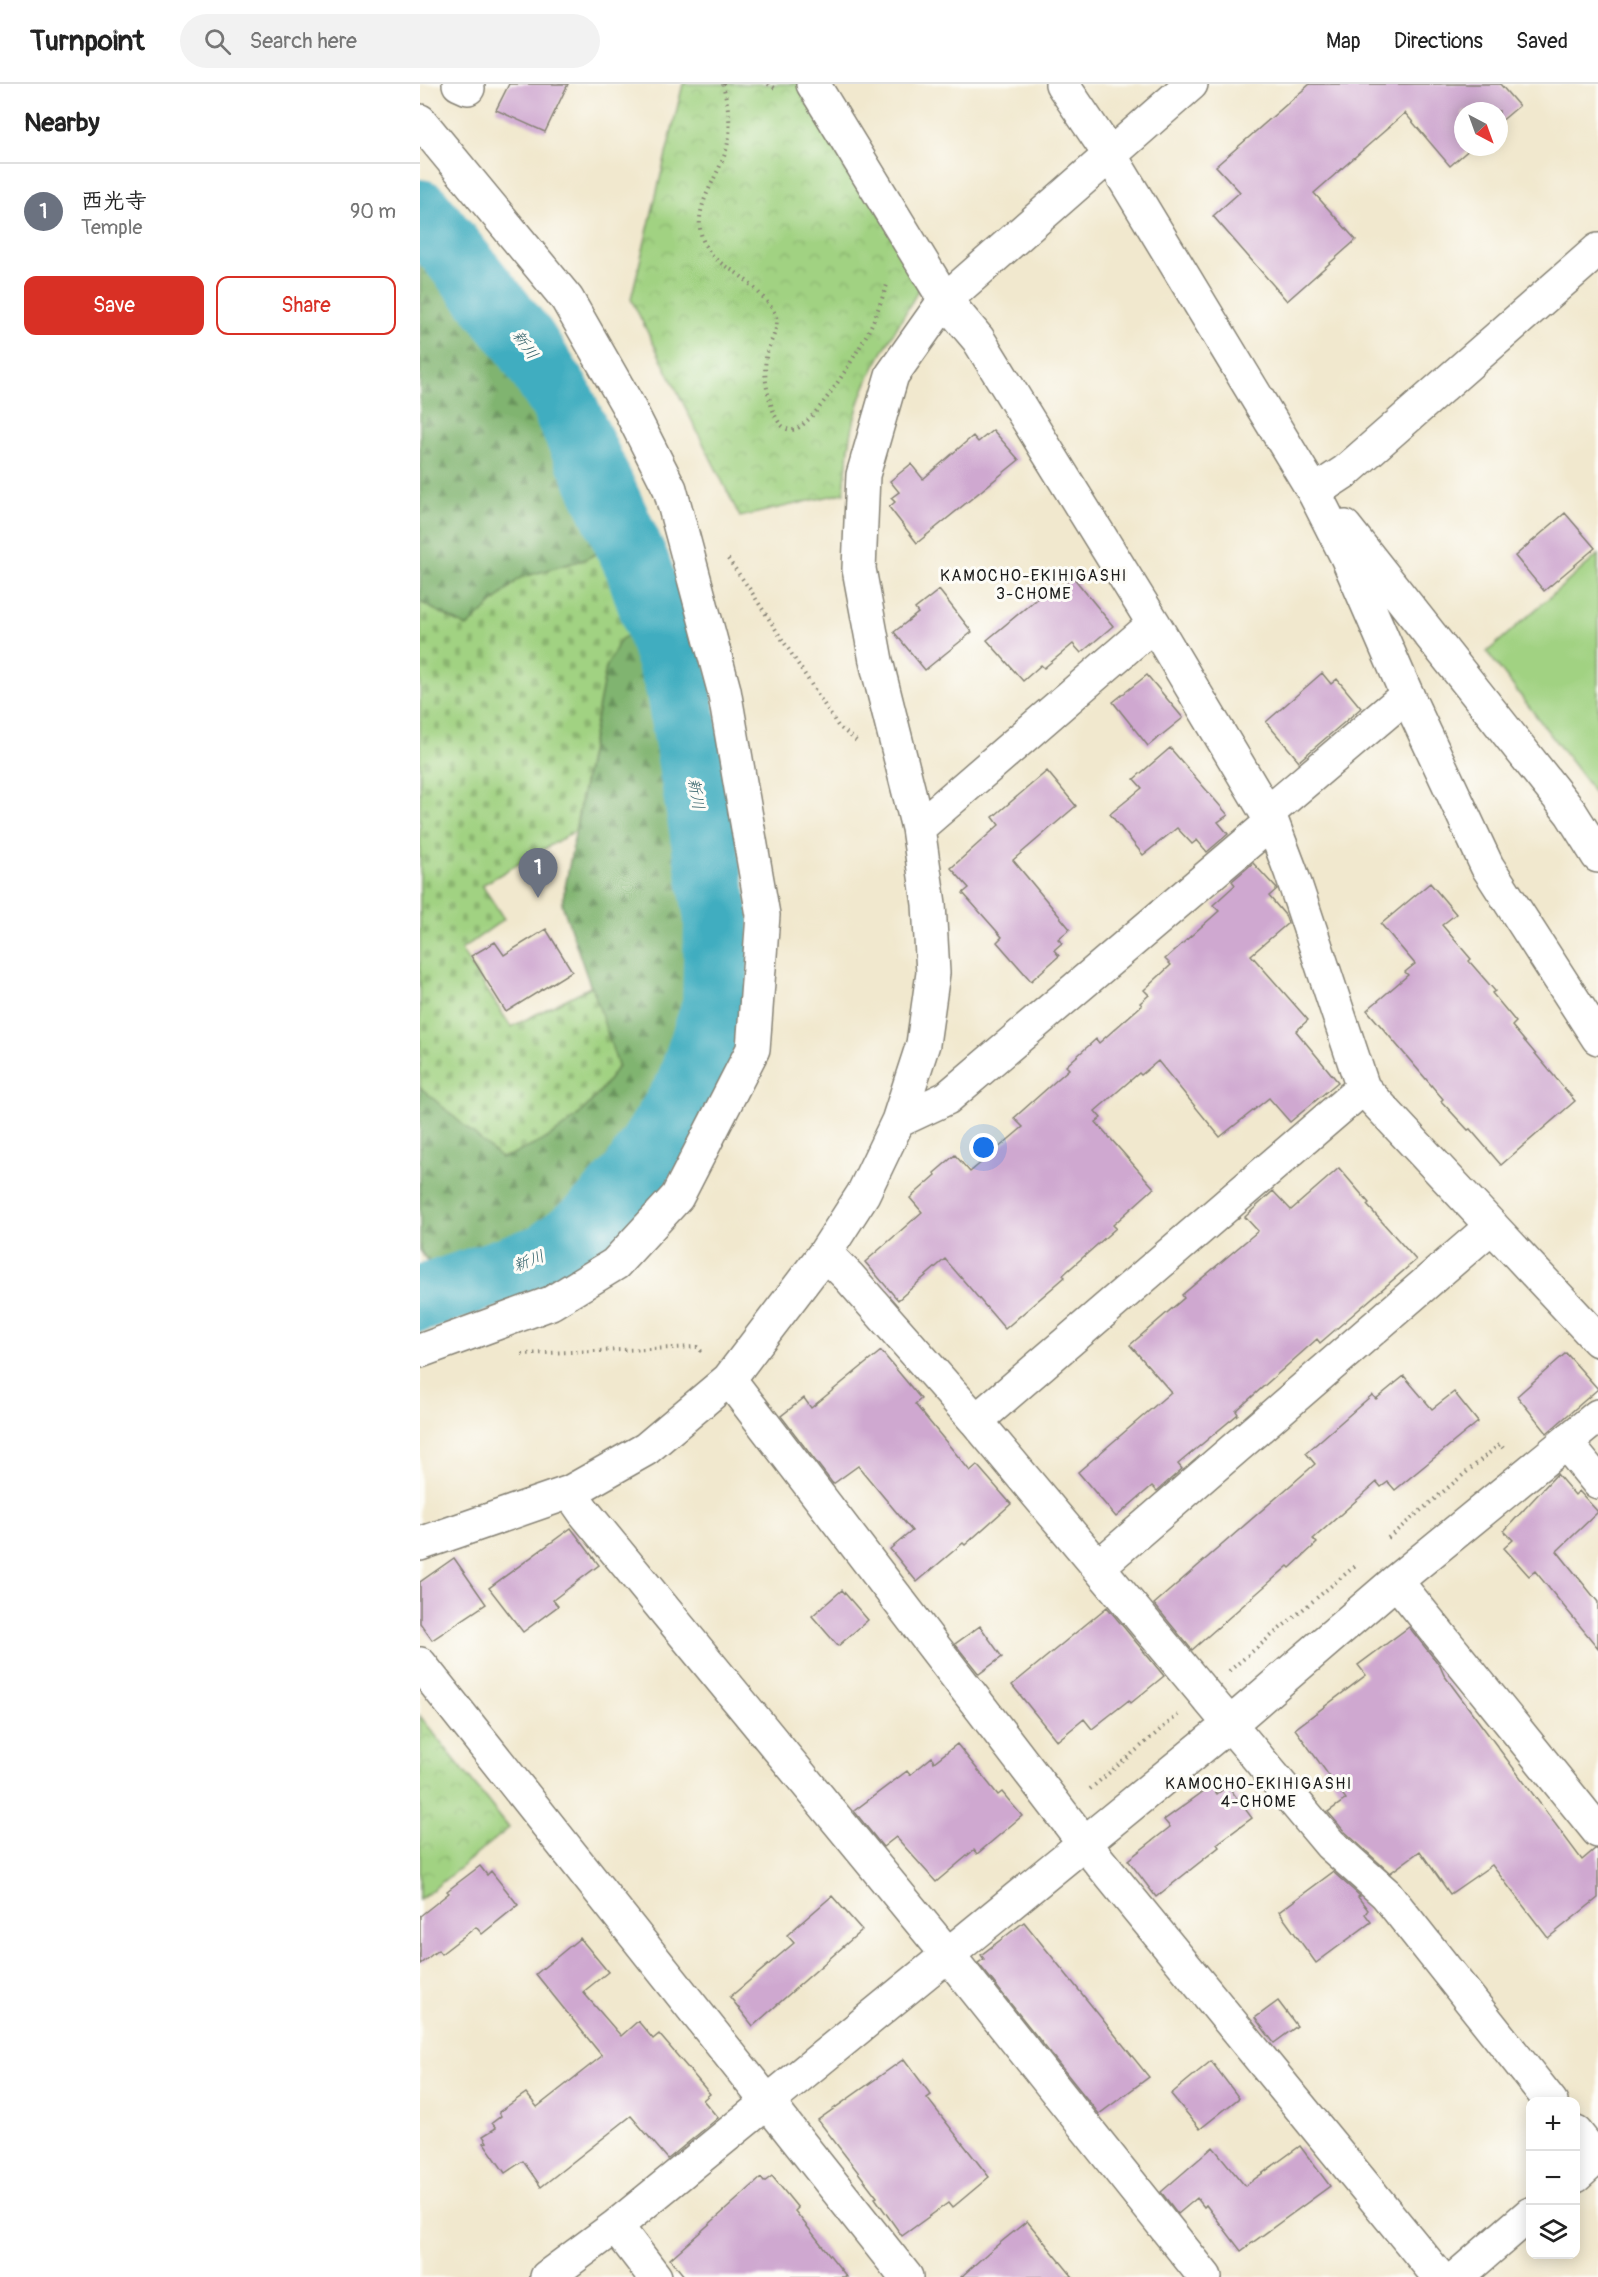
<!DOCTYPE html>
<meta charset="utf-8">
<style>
:root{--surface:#fff;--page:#f2f2f2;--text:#222;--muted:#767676;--line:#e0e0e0;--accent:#d93025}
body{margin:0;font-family:Pangolin,"Klee One",sans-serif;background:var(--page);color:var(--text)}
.controls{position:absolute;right:18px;bottom:18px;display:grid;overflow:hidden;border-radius:12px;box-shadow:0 3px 15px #0003}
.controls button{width:54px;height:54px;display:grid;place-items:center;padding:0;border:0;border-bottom:2px solid var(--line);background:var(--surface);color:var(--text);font:30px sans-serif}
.compass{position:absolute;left:1034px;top:18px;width:54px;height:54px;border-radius:50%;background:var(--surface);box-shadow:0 3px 15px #0003;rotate:139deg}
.you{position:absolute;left:564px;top:1064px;width:21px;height:21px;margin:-15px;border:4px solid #fff;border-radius:50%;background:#1a73e8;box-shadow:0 0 0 9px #1a73e833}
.badge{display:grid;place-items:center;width:39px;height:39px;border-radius:50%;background:var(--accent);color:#fff;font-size:20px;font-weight:700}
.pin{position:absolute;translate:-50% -50px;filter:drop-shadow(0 2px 3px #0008)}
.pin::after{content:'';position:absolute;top:32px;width:21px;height:18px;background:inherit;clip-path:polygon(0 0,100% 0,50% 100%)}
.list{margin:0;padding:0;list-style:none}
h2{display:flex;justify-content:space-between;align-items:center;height:78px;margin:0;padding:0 24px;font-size:26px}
h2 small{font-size:20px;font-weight:400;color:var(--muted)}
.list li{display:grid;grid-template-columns:39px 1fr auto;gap:18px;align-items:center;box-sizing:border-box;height:96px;padding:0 24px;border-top:2px solid var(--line)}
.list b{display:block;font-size:22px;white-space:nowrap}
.list p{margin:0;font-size:20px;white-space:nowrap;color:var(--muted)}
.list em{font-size:20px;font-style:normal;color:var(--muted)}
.actions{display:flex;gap:12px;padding:18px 24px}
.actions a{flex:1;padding:14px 0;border:2px solid var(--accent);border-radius:12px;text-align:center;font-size:21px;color:var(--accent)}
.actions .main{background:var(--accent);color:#fff}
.icon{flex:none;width:33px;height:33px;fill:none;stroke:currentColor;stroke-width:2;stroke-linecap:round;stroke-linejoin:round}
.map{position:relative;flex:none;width:1178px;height:2193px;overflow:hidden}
header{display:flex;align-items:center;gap:36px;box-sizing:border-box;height:84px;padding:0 30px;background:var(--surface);border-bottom:2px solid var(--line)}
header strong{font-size:28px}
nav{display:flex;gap:33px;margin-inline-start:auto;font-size:21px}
.search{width:420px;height:54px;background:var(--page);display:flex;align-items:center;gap:15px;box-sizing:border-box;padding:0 21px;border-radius:33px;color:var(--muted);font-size:22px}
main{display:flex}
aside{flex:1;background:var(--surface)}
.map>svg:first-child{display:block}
.grass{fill:#a1d282;stroke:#5e774f;stroke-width:1.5}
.forest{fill:url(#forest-firs);stroke:#4e6846;stroke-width:1.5}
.cemetery{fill:url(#cemetery-stones);stroke:#5e774f;stroke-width:1.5}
.park{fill:url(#park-crowns);stroke:#5e774f;stroke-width:1.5}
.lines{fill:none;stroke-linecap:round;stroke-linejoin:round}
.river{stroke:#41adc0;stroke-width:66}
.building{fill:#cfa8d0}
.minor-casing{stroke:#868275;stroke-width:36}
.tertiary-casing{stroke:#868275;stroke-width:36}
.path{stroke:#868275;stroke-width:4;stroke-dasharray:1.5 4.5;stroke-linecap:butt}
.minor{stroke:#fff;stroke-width:33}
.tertiary{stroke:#fff;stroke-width:33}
.labels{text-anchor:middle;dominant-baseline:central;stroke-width:6;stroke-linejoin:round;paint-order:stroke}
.water-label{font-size:16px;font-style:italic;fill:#2d5d66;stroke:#fdfcf7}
.neighbourhood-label{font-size:16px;letter-spacing:1.5px;fill:#1c1c1c;stroke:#fdfcf7}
</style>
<header>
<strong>Turnpoint</strong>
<div class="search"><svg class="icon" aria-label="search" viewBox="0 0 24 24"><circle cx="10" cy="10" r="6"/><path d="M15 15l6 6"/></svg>Search here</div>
<nav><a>Map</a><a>Directions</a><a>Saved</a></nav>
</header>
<main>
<aside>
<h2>Nearby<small></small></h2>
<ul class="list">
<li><span class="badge" style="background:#6b7280">1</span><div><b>西光寺</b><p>Temple</p></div><em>90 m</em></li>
</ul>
<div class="actions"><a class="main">Save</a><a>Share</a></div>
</aside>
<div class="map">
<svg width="1178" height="2193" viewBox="0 0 1178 2193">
<defs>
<pattern id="forest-firs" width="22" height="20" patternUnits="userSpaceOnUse" patternTransform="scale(1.5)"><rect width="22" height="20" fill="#80b470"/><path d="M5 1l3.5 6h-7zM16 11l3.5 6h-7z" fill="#68925b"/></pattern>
<pattern id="cemetery-stones" width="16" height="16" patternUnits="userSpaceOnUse" patternTransform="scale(1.5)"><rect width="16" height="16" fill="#a1d282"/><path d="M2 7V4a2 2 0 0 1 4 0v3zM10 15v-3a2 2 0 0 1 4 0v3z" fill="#8ab470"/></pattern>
<pattern id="park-crowns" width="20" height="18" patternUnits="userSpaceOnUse" patternTransform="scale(1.5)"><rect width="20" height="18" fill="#a1d282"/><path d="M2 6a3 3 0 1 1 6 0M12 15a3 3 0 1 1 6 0" fill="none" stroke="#8ab470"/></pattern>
</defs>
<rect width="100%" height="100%" fill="#fdfcf7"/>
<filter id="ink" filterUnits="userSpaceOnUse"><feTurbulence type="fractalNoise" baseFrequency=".0167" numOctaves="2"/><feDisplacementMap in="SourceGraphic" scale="12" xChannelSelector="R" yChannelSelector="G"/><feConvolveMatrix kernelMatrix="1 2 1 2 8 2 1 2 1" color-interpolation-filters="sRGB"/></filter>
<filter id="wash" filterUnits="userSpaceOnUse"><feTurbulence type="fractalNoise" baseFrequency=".008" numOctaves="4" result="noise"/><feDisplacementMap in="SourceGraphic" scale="24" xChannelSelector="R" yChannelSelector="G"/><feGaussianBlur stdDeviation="1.35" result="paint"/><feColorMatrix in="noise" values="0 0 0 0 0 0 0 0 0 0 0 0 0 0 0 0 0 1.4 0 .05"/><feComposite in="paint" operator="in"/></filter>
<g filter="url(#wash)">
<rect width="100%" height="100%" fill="#f1e8ce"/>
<path class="grass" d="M 1178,471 L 1178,716 L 1166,697 L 1067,568 Z"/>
<path class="forest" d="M 0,145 L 119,295 L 174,401 L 196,459 L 166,475 L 100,494 L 47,543 L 0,518 Z
M 226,542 L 275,741 L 284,926 L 234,1028 L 129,1145 L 14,1188 L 0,1166 L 0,1003 L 82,1074 C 136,1056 167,1030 198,982 L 142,820 L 186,583 L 201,554 Z"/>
<path class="cemetery" d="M 196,459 L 226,542 L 201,555 L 186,583 L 155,747 L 62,801 L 84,835 L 41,866 L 91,943 L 172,902 L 198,982 C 167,1030 136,1056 81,1074 L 0,1003 L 0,518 L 47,543 L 100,494 L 166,475 Z"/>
<path class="park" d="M 263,0 L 381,0 L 502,199 C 485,232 464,262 448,296 C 432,330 427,372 424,409 L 320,433 L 211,215 Z
M 0,1632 L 89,1744 L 0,1816 Z"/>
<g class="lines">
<path class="river" d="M 0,128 L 104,257 L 141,315 L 217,480 L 258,602 L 297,835 L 295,921 L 268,1004 L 213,1092 L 172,1137 L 126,1172 L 0,1215"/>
</g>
<g id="blocks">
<path class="building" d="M 89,0 L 148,0 L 125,48 L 76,26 Z
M 890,0 L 1080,0 L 1099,22 L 1079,39 L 1079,27 L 1043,27 L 1043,63 L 1052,63 L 1030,82 L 985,29 L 894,109 L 936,156 L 867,217 L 793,132 L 820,108 L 796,82 Z
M 573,346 L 599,376 L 497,459 L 469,423 L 475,418 L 471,414 L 479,408 L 470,397 L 491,380 L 503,395 L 553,352 L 558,358 Z
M 1145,429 L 1175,464 L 1124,507 L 1095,472 Z
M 653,493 L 693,542 L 661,569 L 653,560 L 624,584 L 621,581 L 603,597 L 567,556 L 632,502 L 636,507 Z
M 519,506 L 552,548 L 505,586 L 474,548 L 498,529 L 495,525 Z
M 902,589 L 911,600 L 917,595 L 941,624 L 879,677 L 846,638 Z
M 727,591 L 763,634 L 728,662 L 693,618 Z
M 750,664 L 808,731 L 798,738 L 808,750 L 787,768 L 777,756 L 772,760 L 757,744 L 723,771 L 690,730 L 722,704 L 714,695 Z
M 627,687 L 656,722 L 593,776 L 650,845 L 638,855 L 642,859 L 634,866 L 639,872 L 611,897 L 577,858 L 582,853 L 543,809 L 549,804 L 531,784 L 579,741 L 573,733 Z
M 833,779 L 857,805 L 849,812 L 865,831 L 868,839 L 831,871 L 888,936 L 876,947 L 918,998 L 870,1038 L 849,1014 L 800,1053 L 738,977 L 721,991 L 719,989 L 675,1027 L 681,1034 L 676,1038 L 734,1104 L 693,1141 L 696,1144 L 643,1191 L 645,1193 L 585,1245 L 525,1175 L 478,1216 L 445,1178 L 502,1128 L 490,1114 L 516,1091 L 514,1089 L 535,1071 L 550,1088 L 603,1043 L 594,1034 L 649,985 L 646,982 L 676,955 L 679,959 L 722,921 L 720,919 L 729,911 L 724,906 L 751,881 L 745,875 L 799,827 L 793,821 L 815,801 L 812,797 Z
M 1010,799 L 1036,830 L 1022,841 L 1051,875 L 1049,877 L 1075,907 L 1072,909 L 1096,938 L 1092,942 L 1155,1017 L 1081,1081 L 1050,1045 L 1048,1046 L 1021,1017 L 1023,1015 L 947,926 L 988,891 L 985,888 L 995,880 L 961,840 Z
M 126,845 L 152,887 L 86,928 L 51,872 L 75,858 L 84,871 Z
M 919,1084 L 949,1119 L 947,1121 L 996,1176 L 900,1259 L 897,1255 L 816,1327 L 818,1330 L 758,1380 L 762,1385 L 737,1407 L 732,1402 L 696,1433 L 658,1388 L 751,1308 L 710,1261 L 764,1214 L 762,1211 L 838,1147 L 825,1133 L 853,1107 L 871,1126 Z
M 461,1267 L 501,1315 L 495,1320 L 550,1387 L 557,1381 L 591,1420 L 545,1461 L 543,1459 L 497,1498 L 470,1465 L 492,1447 L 438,1382 L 413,1400 L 361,1332 L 384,1314 L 391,1324 Z
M 1146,1269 L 1178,1305 L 1127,1349 L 1097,1312 Z
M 984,1292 L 1012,1325 L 1034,1308 L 1058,1338 L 975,1406 L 968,1398 L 961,1403 L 957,1398 L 893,1455 L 897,1459 L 870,1484 L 868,1482 L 772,1566 L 734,1520 L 895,1380 L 886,1369 L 952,1311 L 956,1315 Z
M 1137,1390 L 1155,1411 L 1159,1407 L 1178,1428 L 1137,1467 L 1178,1518 L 1178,1564 L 1115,1487 L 1109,1492 L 1084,1464 L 1093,1456 L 1084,1447 Z
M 151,1444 L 179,1481 L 133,1516 L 138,1522 L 103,1548 L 69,1504 Z
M 34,1474 L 66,1520 L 12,1556 L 0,1539 L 0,1498 Z
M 422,1506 L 448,1536 L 418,1562 L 392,1532 Z
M 687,1523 L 744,1592 L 711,1619 L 709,1616 L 672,1645 L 664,1635 L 637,1657 L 592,1601 Z
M 560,1542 L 582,1573 L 559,1590 L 535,1560 Z
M 989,1543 L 1020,1582 L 1024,1591 L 1162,1776 L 1175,1765 L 1178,1765 L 1178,1814 L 1128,1854 L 1072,1781 L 1030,1810 L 1000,1767 L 970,1789 L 924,1747 L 908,1728 L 926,1715 L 875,1645 L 946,1591 L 938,1581 Z
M 537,1660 L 578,1711 L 582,1708 L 602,1732 L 557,1770 L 554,1766 L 516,1798 L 476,1753 L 463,1763 L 434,1727 L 487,1687 L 490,1691 L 512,1673 L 514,1678 Z
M 791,1702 L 797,1710 L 808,1702 L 832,1734 L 797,1760 L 799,1763 L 736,1813 L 708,1776 L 750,1743 L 744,1736 Z
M 60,1782 L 67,1791 L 71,1787 L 98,1821 L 62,1850 L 56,1843 L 21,1870 L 18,1866 L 0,1880 L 0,1832 L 29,1809 L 27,1807 Z
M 913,1788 L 940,1812 L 938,1813 L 948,1826 L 945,1830 L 951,1838 L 896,1879 L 859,1828 Z
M 412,1812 L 442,1846 L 333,1942 L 310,1913 L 374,1859 L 367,1851 Z
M 604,1838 L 729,1993 L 679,2030 L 558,1879 L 564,1875 L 561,1871 Z
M 160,1854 L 188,1888 L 163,1908 L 201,1952 L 218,1937 L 233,1955 L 239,1950 L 290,2010 L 283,2016 L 298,2034 L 248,2075 L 211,2032 L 121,2103 L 103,2077 L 85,2089 L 64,2059 L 67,2058 L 63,2052 L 76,2044 L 72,2039 L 81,2032 L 79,2028 L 106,2009 L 117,2023 L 182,1972 L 116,1890 Z
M 858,1917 L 877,1942 L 854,1959 L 835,1934 Z
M 484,1975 L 511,2011 L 507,2014 L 569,2093 L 532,2124 L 528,2119 L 482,2152 L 455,2114 L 457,2113 L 398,2036 Z
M 791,1977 L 819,2014 L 780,2045 L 751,2010 Z
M 880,2062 L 910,2102 L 821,2167 L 786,2121 L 784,2123 L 777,2114 L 758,2130 L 741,2108 L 793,2063 L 825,2102 Z
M 352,2092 L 378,2124 L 375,2127 L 427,2193 L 265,2193 L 250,2175 L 341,2094 L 344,2098 Z
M 607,2137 L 653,2193 L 541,2193 L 570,2167 Z"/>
</g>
</g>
<g filter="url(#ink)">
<use href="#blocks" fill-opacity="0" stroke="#868275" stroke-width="1.5"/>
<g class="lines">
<defs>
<path id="minor" d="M 39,0 L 48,4
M 393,0 L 525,216 L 558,255 L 734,540 L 852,738 L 871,788 L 943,1004 L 1178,1256
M 0,37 L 147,215 L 207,320 L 250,405 L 304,606 L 343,831 L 333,965 L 257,1113 L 195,1180 L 131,1219 L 0,1267
M 894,408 L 926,387 L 1178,166
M 848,729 L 987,611
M 498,744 L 734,540
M 478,1037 L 527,1014 L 852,738
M 405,1169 L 429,1193 L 556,1337 L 910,1760 L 966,1810 L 1131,2018
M 309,1295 L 665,1760 L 1019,2193
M 556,1337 L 943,1004
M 1146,1359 L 1178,1398
M 150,1408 L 164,1428 L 528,1871 L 785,2193
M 0,1460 L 150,1408 L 226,1365 L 309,1295 L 405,1169 L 443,1110 L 478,1037 L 503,960 L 513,889 L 509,820 L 498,744 L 456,577 L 439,485 L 443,391 L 472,291 L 525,216
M 679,1482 L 1072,1142
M 976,1497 L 1178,1747
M 0,1580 L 486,2193
M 1156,2049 L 1176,2074
M 196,2142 L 235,2193
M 127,2193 L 196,2142 L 810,1640 L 976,1497 L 1178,1332"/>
<path id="tertiary" d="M 642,0 L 690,71 L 894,408 L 927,473 L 987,611 L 1067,782 L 1178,954
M 525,216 L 771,0
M 925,443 L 1151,729 L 1178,772
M 1156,2092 L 1178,2072
M 1037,2193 L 1110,2130"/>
</defs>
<use href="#minor" class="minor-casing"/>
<use href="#tertiary" class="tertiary-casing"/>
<path class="path" d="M 303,0 C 307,19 312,39 308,58 C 303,87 277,114 280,144 C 283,167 296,177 315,188 C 326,195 350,218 355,230 C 361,243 350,256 347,269 C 344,281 345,297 348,309 C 351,320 356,345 371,346 C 392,347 443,260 452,240 C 458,226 463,212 468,198
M 348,0 L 358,6
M 308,475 L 329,504 L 418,642 L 439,659
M 102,1270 L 277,1263 L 283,1269
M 968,1454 L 1080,1360 L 1083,1364
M 809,1587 L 935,1482
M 670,1705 L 758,1631"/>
<use href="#minor" class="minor"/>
<use href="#tertiary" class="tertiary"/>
</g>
</g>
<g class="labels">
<g class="water-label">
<text transform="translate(105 261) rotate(55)">新川</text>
<text transform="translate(276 710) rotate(80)">新川</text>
<text transform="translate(109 1177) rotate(-21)">新川</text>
</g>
<g class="neighbourhood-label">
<text x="614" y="492">KAMOCHO-EKIHIGASHI<tspan x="614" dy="18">3-CHOME</tspan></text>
<text x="839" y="1700">KAMOCHO-EKIHIGASHI<tspan x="839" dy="18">4-CHOME</tspan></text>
</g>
</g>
</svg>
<div class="controls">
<button>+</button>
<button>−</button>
<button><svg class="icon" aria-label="layers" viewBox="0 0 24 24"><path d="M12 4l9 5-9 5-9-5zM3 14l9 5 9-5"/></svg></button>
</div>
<svg class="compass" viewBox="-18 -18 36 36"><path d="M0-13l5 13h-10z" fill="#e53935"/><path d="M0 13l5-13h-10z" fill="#767676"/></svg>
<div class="you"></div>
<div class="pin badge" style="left:118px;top:814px;background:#6b7280">1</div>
</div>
</main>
